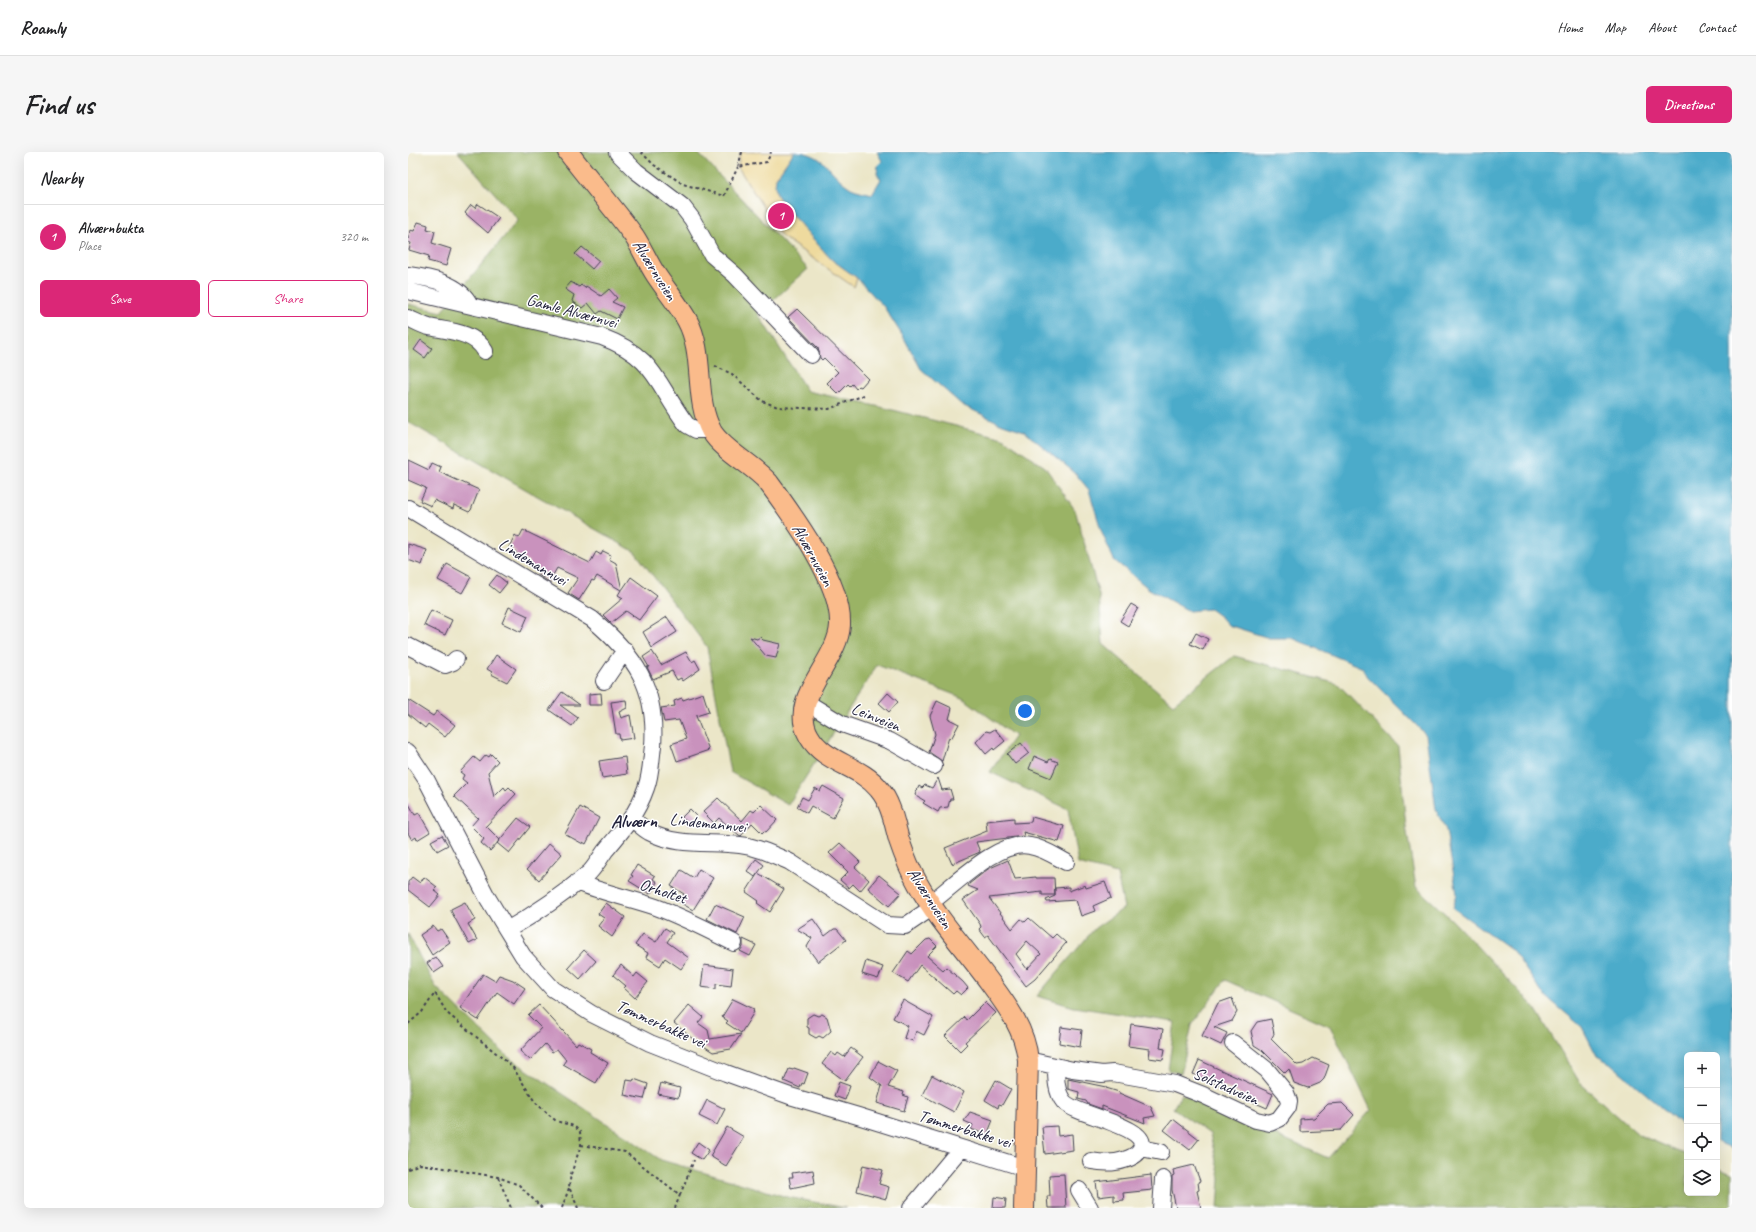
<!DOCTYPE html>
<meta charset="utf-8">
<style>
:root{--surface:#fff;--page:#f6f6f6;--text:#202124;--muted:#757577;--line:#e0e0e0;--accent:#db2777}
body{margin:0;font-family:Caveat,sans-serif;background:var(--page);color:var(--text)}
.controls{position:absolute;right:12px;bottom:12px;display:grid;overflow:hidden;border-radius:6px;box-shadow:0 4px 16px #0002}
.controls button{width:36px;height:36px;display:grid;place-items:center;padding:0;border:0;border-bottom:1px solid var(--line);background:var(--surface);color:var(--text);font:20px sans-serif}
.you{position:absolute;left:617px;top:559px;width:14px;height:14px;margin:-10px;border:3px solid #fff;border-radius:50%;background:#1a73e8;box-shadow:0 0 0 6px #1a73e833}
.badge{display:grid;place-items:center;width:26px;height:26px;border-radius:50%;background:var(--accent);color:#fff;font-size:13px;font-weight:700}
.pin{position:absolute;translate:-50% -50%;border:2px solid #fff;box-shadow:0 1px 4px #0006}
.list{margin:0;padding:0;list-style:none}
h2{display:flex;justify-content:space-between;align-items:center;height:52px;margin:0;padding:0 16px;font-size:17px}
h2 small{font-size:13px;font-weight:400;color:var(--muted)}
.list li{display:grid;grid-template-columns:26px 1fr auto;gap:12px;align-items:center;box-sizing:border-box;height:64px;padding:0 16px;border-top:1px solid var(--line)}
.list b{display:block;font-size:15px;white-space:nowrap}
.list p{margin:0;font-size:13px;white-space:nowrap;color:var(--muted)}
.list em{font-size:13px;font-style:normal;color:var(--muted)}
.actions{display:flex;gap:8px;padding:12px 16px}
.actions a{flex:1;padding:9px 0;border:1px solid var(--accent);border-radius:6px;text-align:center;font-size:14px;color:var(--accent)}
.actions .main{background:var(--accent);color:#fff}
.icon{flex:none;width:22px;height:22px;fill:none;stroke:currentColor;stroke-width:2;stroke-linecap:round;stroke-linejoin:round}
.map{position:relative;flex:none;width:1324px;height:1056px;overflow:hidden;border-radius:6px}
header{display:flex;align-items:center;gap:24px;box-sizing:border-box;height:56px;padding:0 20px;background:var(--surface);border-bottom:1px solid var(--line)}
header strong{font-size:19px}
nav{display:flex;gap:22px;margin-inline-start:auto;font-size:14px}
.intro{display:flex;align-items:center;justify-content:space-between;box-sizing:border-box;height:96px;padding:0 24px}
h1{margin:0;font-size:28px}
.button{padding:10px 18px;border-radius:6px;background:var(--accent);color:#fff;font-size:14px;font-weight:700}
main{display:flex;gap:24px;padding:0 24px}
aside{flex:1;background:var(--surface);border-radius:6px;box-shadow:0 4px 16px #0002}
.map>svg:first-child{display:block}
.forest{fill:#9ab365;stroke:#5e6a50}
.sand{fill:#eeda9e;stroke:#887e6c}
.water{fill:#4cabca;stroke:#376682}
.building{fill:#c992bd;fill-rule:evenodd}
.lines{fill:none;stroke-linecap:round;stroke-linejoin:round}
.minor-casing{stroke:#403f50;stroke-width:18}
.major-casing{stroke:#403f50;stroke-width:22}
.path{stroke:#403f50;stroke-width:2;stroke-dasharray:3 3;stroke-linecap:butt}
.minor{stroke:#fff;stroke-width:16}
.major{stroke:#fabb8b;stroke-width:20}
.labels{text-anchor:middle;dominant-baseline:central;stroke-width:3;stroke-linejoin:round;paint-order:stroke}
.street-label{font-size:17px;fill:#22223b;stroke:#fff}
.quarter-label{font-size:19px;font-weight:bold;fill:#22223b;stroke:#fff}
</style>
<header>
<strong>Roamly</strong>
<nav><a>Home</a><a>Map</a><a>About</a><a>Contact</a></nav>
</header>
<div class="intro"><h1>Find us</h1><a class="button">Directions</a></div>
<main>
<aside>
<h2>Nearby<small></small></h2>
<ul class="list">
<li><span class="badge">1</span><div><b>Alværnbukta</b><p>Place</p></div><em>320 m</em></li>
</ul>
<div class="actions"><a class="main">Save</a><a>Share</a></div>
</aside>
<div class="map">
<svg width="1324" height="1056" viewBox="0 0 1324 1056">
<rect width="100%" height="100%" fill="#fff"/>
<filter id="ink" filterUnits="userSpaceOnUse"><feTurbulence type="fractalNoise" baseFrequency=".025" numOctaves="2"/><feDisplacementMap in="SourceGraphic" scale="8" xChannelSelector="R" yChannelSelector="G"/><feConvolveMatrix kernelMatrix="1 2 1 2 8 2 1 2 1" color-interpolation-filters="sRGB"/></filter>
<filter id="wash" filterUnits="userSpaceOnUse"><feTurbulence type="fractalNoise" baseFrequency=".012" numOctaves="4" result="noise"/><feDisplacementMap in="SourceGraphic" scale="16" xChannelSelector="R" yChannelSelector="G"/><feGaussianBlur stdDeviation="0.9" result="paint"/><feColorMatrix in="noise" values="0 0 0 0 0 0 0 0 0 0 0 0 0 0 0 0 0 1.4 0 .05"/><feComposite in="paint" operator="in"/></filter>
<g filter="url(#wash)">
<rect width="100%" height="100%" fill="#ebe6c8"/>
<path class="forest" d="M 50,0 L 289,0 L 400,117 L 350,162 L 399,239 L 477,256 L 595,286 L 637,315 L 667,358 L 691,443 L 695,492 L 765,552 L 826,504 L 930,532 L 990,594 L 998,674 L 1008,735 L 1045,769 L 1127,856 L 1172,931 L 1231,983 L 1279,1003 L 1279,1041 L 1309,1041 L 1309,1016 L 1324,1022 L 1324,1056 L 810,1056 L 812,1026 L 802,982 L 765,956 L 774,942 L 920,1006 L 963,958 L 922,874 L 817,828 L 784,873 L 773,922 L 760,918 L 767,870 L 666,855 L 629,844 L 687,776 L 716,756 L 709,722 L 670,712 L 660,657 L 582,620 L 607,584 L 555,546 L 469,513 L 380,653 L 322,620 L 299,495 L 227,400 L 0,270 L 0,152 L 34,160 L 110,68 Z
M 0,782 L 27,834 L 100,905 L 253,1008 L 379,1045 L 438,1056 L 0,1056 Z"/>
<path class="sand" d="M 332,0 L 386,0 L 368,26 L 377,55 L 423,107 L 449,126 L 446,135 L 373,84 L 330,15 Z"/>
<path class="water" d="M 386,0 C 418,0 420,22 443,36 C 449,39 458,40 464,42 L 473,27 L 469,22 L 470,13 L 474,9 L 469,0 L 1324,0 L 1324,996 L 1309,990 L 1309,903 L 1279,903 L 1279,977 L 1202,911 L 1189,904 L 1174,875 L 1134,841 L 1105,799 L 1045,756 L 1049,742 L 1038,678 L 1028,658 L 1018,583 L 960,525 L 955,516 L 884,486 L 861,486 L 820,473 L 813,465 L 802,457 L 781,459 L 741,437 L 706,408 L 694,381 L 681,338 L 667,321 L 616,279 L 592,271 L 554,253 L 513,217 L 496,186 L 476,155 L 449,126 L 423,107 L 377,55 L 369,43 L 367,34 L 368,26 Z"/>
<g id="blocks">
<path class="building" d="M 70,52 L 91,66 L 80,81 L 57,61 L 63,53 L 67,56 Z
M 10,70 L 20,73 L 19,77 L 27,79 L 24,91 L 43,97 L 38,114 L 20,109 L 21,104 L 1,98 L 3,91 L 0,90 L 2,78 L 6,79 Z
M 174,95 L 191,109 L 184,117 L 167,102 Z
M 163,130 L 171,135 L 173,133 L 177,136 L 178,134 L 193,144 L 201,137 L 209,146 L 204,150 L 215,155 L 209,167 L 193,159 L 189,162 L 180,151 L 174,156 L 164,149 L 166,143 L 157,137 Z
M 389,157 L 460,227 L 453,235 L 451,234 L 448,237 L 444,232 L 442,234 L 440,232 L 430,242 L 419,231 L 430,220 L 416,206 L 414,208 L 412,206 L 410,196 L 380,165 Z
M 13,188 L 24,196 L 17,206 L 6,198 Z
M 0,308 L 21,318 L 24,311 L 33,315 L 31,320 L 71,338 L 63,358 L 61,360 L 46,353 L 45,357 L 26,348 L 23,354 L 12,349 L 18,336 L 0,328 Z
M 115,378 L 182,411 L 188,400 L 193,403 L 195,399 L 203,403 L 201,407 L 208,411 L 214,438 L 223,425 L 249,444 L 231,468 L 218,459 L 203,471 L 195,463 L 215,446 L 210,443 L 213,438 L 189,424 L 186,429 L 184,428 L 171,448 L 160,441 L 170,426 L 149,416 L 141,430 L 129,422 L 131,418 L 119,413 L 121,410 L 107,403 L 108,400 L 105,399 L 106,397 L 101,395 L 107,383 L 111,386 Z
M 0,392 L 19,398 L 14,413 L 0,408 Z
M 39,412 L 63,425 L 54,441 L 30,428 Z
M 89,423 L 99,431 L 91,441 L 81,433 Z
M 723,452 L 730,456 L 720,474 L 712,469 Z
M 101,455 L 120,464 L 113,480 L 94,471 Z
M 23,458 L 44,468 L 37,483 L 16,473 Z
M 259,465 L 269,480 L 244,496 L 235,480 Z
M 788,481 L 800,487 L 795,498 L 782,492 Z
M 342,485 L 349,487 L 352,485 L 355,488 L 372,492 L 368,506 L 358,504 Z
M 244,499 L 253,513 L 278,500 L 284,510 L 287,508 L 292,517 L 275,529 L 273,526 L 269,528 L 264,519 L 245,527 L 239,515 L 241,515 L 235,505 Z
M 88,503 L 108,517 L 99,530 L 83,522 L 84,520 L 79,517 Z
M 154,540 L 172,553 L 152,553 L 170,566 L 164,574 L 141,558 Z
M 193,541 L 194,553 L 181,553 L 181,542 Z
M 295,541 L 301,560 L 288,564 L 301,598 L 269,609 L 263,592 L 278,587 L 271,568 L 256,570 L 253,556 L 267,554 L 266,549 L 274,546 L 275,548 Z
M 480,541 L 490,550 L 481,560 L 471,551 Z
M 0,548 L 25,564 L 29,559 L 47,573 L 37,585 L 20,572 L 17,576 L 0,562 Z
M 218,548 L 219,556 L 211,560 L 213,566 L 222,563 L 226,586 L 212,588 L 211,582 L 208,582 L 203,550 Z
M 529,549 L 544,556 L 541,567 L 551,572 L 543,587 L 541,585 L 534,609 L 521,600 L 527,582 L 522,564 Z
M 587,577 L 597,589 L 586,598 L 585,596 L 578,602 L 568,590 L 578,579 L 582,580 Z
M 613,591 L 621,601 L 607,612 L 599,602 Z
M 83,602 L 90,609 L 80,620 L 86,645 L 96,635 L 98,638 L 101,635 L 108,642 L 78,674 L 92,688 L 82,699 L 73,691 L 76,687 L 63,674 L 70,666 L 46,644 L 59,631 L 54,627 L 56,623 L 52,620 L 66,605 L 72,610 L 78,603 L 81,605 Z
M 626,604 L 640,610 L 642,607 L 650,610 L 643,626 L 621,617 Z
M 217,605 L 219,622 L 194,626 L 191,609 Z
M 530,626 L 534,638 L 542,637 L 545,647 L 542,647 L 540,655 L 532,656 L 530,660 L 515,651 L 517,649 L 507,643 L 511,634 L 514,636 L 517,633 L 524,636 Z
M 415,634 L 436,646 L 425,666 L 403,654 L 399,661 L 389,655 L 394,645 L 400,648 L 407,636 L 412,639 Z
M 310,646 L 334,669 L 343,658 L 346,660 L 353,653 L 369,668 L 358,680 L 356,679 L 354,681 L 344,671 L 333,684 L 331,683 L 311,666 L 306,671 L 295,660 Z
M 0,650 L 7,663 L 11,661 L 22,680 L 9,688 L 8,685 L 4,688 L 0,681 Z
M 172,655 L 191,666 L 178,692 L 175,690 L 175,692 L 157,682 Z
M 282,657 L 289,664 L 282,673 L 274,665 Z
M 624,665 L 656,674 L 651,690 L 615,680 L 616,684 L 568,690 L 572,700 L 544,712 L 537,696 L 579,679 L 578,669 L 606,666 L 606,671 L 623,670 Z
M 110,666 L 122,675 L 101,701 L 89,691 Z
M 34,683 L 40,693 L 29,699 L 23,689 Z
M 141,691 L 154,702 L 131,728 L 119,717 Z
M 432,691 L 452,710 L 447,715 L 461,728 L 452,739 L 445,732 L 441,736 L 432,728 L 440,720 L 421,701 Z
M 348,707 L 356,713 L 347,725 L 339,719 Z
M 600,708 L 607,727 L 628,725 L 628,726 L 646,726 L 647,743 L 634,743 L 634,740 L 581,746 L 604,777 L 613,767 L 617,770 L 621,766 L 644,786 L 648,782 L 658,791 L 627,827 L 618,834 L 580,783 L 577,785 L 571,777 L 573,775 L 572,772 L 555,748 L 570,738 L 560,734 L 561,732 L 580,717 ZM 619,789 L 633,802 L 619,817 L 608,802 Z
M 229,713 L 247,724 L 245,727 L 249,730 L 242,742 L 221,729 L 225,724 L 223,723 Z
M 291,717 L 305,726 L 285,758 L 271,750 L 276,742 L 263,734 L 273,718 L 286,726 Z
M 350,721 L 376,737 L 362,760 L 349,751 L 351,749 L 338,740 Z
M 471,723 L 493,741 L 481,754 L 460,736 Z
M 4,725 L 12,731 L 16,725 L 29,735 L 26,738 L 32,743 L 22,755 L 0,738 L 0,730 Z
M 697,730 L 703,746 L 685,754 L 687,759 L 673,764 L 668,748 L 639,750 L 638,748 L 647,744 L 647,736 L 661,735 L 661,739 L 677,733 L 678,736 Z
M 57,750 L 67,768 L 60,772 L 69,788 L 61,792 L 43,759 L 43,757 Z
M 198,751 L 217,765 L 204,785 L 190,774 L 196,766 L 190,762 Z
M 307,752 L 337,765 L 329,782 L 299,767 Z
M 405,767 L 417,784 L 426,777 L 429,777 L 438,788 L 410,810 L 399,795 L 404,786 L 389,777 Z
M 25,774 L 29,779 L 33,777 L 42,790 L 24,803 L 12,783 Z
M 257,776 L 265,781 L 259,790 L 281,806 L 273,817 L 257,806 L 252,814 L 238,805 L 240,801 L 227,793 L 235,782 L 248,790 Z
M 335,787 L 348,793 L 342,804 L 332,799 L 335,795 Z
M 522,787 L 529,794 L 519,804 L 535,818 L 538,815 L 555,830 L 560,836 L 553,843 L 548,839 L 545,842 L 512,813 L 500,830 L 485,821 L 500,799 L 504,802 L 518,788 Z
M 176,798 L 188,809 L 172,827 L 160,816 Z
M 28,805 L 35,815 L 26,821 L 19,811 Z
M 458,809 L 475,815 L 470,827 L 454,822 Z
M 213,813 L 226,825 L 229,821 L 240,830 L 227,846 L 216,836 L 218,834 L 205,823 Z
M 296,813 L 325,817 L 323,834 L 308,832 L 308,837 L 293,835 Z
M 75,822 L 87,829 L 91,823 L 105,828 L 117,836 L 106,852 L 89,840 L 70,868 L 52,856 Z
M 824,846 L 829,860 L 824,869 L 806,875 L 819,881 L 813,893 L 794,884 L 810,851 Z
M 325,847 L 346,857 L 345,859 L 346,860 L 333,881 L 318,871 L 320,869 L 314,865 Z
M 495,848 L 525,865 L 516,883 L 508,879 L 505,889 L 496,886 L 500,874 L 485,866 Z
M 577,850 L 588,861 L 557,890 L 559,892 L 552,899 L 537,884 L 557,865 L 559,868 Z
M 131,853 L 168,893 L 170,890 L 183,897 L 182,900 L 200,911 L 188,931 L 155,912 L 158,908 L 149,897 L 144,900 L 137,892 L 122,908 L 112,899 L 133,876 L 120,863 Z
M 281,853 L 295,865 L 290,871 L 300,878 L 302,887 L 333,882 L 323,897 L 305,900 L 285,887 L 266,871 Z
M 405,862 L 410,864 L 414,862 L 419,865 L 423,879 L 415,886 L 411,884 L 408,886 L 401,882 L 401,876 L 399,875 L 399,866 Z
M 863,867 L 866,882 L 863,887 L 889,913 L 895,912 L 905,906 L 921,913 L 916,927 L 912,931 L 900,936 L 886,931 L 881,917 L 877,921 L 854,898 L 846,893 L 843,879 L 849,870 Z
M 723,872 L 755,877 L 752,896 L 757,897 L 755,908 L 741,906 L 742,897 L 720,894 Z
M 653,875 L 674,878 L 672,895 L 651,891 Z
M 443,896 L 455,905 L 437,929 L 414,912 L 423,900 L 428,904 L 430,901 L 436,905 Z
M 791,908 L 865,942 L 859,956 L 836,946 L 837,944 L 785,922 Z
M 470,909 L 489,919 L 480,935 L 496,940 L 495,943 L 500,945 L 496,959 L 469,951 L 474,934 L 462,925 Z
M 386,916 L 400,921 L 396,932 L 394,931 L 392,936 L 376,929 L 381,917 L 385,918 Z
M 524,923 L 556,940 L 546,960 L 514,943 Z
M 226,927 L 240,932 L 236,947 L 216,943 L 219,928 L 225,929 Z
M 660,927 L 698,935 L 698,936 L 711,940 L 711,941 L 743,955 L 747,964 L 736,966 L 737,971 L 694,954 L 694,957 L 680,952 L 678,949 L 670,947 L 671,940 L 660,937 Z
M 588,928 L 603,937 L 594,953 L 591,952 L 590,956 L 577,948 Z
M 431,930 L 442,934 L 437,948 L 426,944 Z
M 253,931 L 272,936 L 270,946 L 250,942 Z
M 299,948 L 317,957 L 309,973 L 291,964 Z
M 934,951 L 946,963 L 933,978 L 892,980 L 892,967 L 906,966 L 920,952 Z
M 562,960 L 585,968 L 579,983 L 563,977 L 565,973 L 556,969 Z
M 765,967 L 791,987 L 782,998 L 756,978 Z
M 649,974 L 650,984 L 664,982 L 665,998 L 637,1002 L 634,975 Z
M 319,975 L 336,985 L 318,1014 L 302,1004 Z
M 290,990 L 301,998 L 294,1008 L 283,1001 Z
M 455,1013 L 475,1018 L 471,1032 L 481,1035 L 478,1047 L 449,1039 Z
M 786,1013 L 792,1029 L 790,1030 L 791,1038 L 789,1039 L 793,1056 L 768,1056 L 764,1038 L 764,1024 L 766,1023 L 765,1018 Z
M 405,1018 L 407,1031 L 383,1036 L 381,1025 L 385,1025 L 384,1021 Z
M 656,1022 L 658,1056 L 640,1056 L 639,1044 L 642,1044 L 641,1023 Z
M 743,1023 L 744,1038 L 715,1041 L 716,1048 L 706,1049 L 706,1043 L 690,1045 L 688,1030 Z
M 586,1045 L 598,1047 L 597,1056 L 585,1056 Z"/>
</g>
</g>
<g filter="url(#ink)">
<use href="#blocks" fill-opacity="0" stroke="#403f50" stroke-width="1"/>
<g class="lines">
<defs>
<path id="minor" d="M 209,0 L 228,19 L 274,54 L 284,67 L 304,103 L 327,123 L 403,203
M 0,123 C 21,126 52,131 62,153
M 0,139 L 194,185 C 248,205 248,232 279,273 L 288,278 L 303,278
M 0,166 C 7,169 13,173 21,175 C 40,179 67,180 77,199
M 0,356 L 184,467 C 228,504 249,536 245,594 C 243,608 243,623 238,636 C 229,662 214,679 197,699 C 192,706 187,715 181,721 C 156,742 127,762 99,778
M 0,494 L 37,513 L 45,510 L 48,507
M 196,529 L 217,498
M 398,550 L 434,572 L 482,589 L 526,614
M 0,600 L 18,627 L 79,745 L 99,778 L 115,804 L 145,837 L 184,862 L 242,891 L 318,921 L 382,944 L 450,964 L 617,1016
M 224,667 C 230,671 235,677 241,680 C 269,695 302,689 332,693 C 350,695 366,703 382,710 L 479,773 L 497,774 L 525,755
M 169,730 C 195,741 222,746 248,755 C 275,765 300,778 326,791
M 522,751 C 546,734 590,687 622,694 C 635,696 647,704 658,710
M 620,908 L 665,918 L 694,922 L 705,921 L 767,932 L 795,943 L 848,968 L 862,971 L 871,967 L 880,955 L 881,949 L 878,941 L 859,918 L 825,891
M 648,915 C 648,927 648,940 656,950 C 669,964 742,974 733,996 C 730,1003 723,1006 716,1008 C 705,1012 694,1011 683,1009
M 733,996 L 753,1000
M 671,1038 L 682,1056
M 503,1056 L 553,996
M 753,1056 L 755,1027"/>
<path id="major" d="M 160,0 C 181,28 205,55 226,84 C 234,96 240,111 248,123 C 258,138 270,152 279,168 C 298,203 285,246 304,280 C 315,298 345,313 360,330 C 385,364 434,430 432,473 C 430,511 379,546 401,584 C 416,611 452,613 471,637 C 483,651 486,670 491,688 C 496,703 502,718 510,732 C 530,768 559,799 583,832 C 600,855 617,878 620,908 L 616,1056"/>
</defs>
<use href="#minor" class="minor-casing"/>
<use href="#major" class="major-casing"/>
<path class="path" d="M 233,0 L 246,13 L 275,32 L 316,44 L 330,15
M 334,0 L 330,15 L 359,10 L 363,0
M 307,214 L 324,222 L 354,249 L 370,255 L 421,257 L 456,243
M 0,872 L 14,860 L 27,841 L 39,861 L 104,914 L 127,950 L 148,969 L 166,974 L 172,980 L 173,993 L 163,1022 L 161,1035 L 170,1056
M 173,993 L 217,1000 L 272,1043 L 267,1056
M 0,1017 L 12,1012 L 90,1025 L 111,1033 L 134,1056
M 90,1025 L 103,1056
M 272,1043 L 286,1008
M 154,1056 L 161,1036"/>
<use href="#minor" class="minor"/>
<use href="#major" class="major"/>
</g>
</g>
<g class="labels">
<g class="street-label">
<text transform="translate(247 118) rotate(58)">Alværnveien</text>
<text transform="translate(164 159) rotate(15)">Gamle Alværnvei</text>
<text transform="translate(405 403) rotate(61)">Alværnveien</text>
<text transform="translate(125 410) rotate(31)">Lindemannvei</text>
<text transform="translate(468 565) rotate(22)">Leinveien</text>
<text transform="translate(300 671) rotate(6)">Lindemannvei</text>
<text transform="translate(255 739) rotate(18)">Orholtet</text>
<text transform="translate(522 746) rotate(57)">Alværnveien</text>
<text transform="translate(253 872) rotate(24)">Tømmerbakke vei</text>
<text transform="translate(818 934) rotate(24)">Solstadveien</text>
<text transform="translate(557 977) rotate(17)">Tømmerbakke vei</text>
</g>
<g class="quarter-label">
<text x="226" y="669">Alværn</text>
</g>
</g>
</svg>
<div class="controls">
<button>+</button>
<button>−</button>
<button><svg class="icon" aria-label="locate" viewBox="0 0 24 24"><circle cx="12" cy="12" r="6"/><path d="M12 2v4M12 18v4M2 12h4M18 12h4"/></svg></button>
<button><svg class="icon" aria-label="layers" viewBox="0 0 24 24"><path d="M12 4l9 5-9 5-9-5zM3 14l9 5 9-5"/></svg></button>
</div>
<div class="you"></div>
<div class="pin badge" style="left:373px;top:64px">1</div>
</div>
</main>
